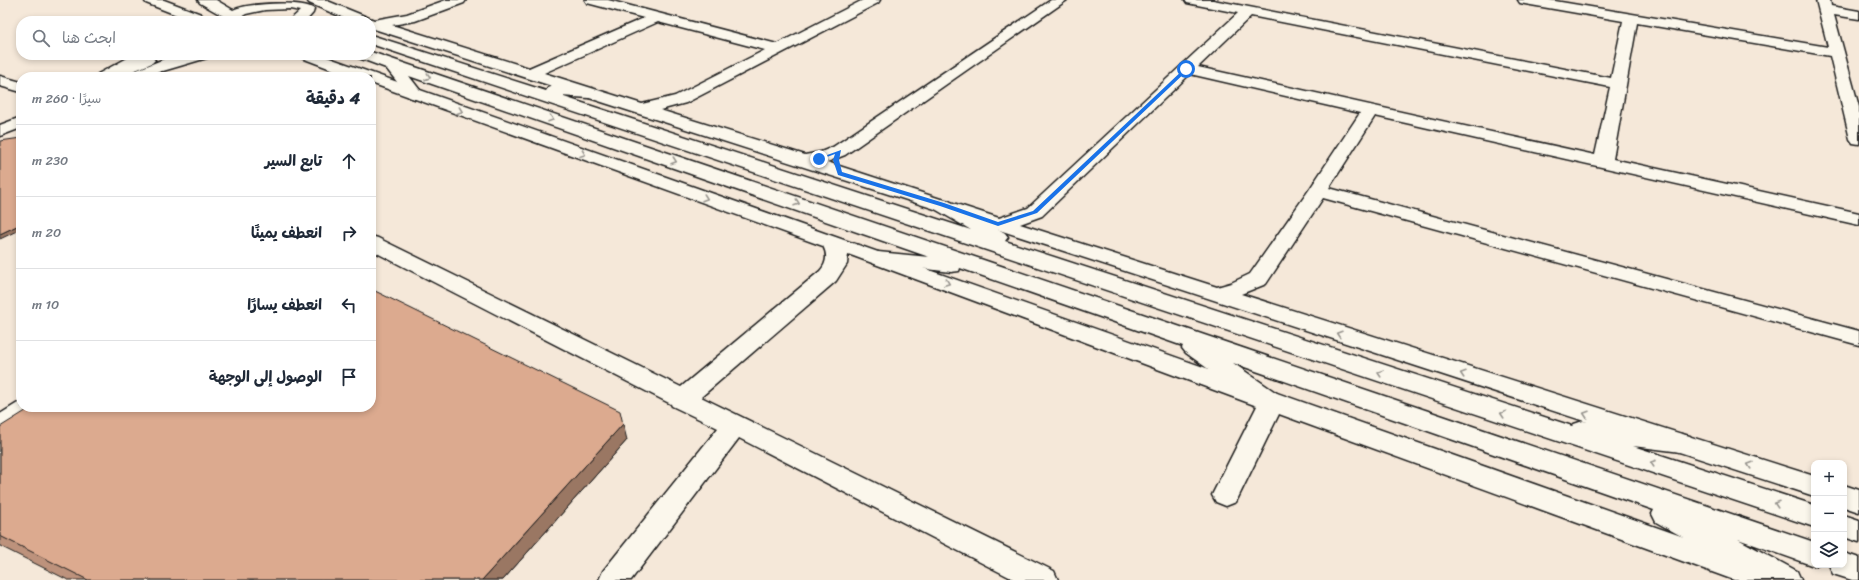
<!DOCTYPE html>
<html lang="ar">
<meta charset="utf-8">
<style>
:root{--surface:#fff;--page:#f6f6f7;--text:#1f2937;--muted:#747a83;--line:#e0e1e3}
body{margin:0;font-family:Sriracha,"Playpen Sans Arabic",sans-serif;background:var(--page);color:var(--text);direction:rtl}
.controls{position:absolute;right:12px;bottom:12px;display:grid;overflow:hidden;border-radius:8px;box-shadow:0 2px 6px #0003}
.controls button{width:36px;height:36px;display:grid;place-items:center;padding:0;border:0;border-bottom:1px solid var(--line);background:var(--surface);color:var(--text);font:20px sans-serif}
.stop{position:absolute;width:12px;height:12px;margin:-9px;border:3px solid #1a73e8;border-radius:50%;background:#fff}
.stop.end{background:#1a73e8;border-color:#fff;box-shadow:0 1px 4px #0008}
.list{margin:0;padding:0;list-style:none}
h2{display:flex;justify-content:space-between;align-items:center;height:52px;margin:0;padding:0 16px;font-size:17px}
h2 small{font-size:13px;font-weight:400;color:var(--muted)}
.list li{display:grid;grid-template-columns:26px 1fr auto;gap:12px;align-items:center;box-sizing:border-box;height:72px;padding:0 16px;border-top:1px solid var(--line)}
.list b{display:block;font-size:15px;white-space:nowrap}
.list em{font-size:13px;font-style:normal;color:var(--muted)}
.icon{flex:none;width:22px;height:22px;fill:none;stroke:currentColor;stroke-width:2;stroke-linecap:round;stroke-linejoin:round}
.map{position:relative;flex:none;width:1859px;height:580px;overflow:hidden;direction:ltr}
.search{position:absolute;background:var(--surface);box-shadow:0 2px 6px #0003;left:16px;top:16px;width:360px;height:44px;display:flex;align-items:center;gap:10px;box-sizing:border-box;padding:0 14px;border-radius:16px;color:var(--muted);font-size:15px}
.panel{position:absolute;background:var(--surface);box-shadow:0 2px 6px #0003;left:16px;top:72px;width:360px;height:340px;border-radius:16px;direction:rtl}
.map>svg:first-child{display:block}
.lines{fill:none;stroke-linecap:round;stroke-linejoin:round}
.street-casing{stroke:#1c1c1c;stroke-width:3}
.secondary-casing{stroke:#1c1c1c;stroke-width:3}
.street{fill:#fbf7ec;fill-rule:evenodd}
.secondary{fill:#fbf7ec;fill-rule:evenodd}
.wall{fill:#bd927b;stroke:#1c1c1c}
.shaded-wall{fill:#9a7764;stroke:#1c1c1c}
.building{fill:#dcaa8f;stroke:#1c1c1c}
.oneway{stroke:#97948e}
.route{fill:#1a73e8}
</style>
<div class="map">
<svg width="1859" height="580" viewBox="0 0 1859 580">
<rect width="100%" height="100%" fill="#f5e8d9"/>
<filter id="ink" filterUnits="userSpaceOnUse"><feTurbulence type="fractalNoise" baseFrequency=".025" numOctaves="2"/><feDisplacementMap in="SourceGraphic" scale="8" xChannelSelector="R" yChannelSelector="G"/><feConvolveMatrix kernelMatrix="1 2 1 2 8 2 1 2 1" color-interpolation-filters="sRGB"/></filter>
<g filter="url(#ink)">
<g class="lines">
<defs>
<path id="street" d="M 144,0 L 164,0 L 201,14 L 206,21 L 192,21 L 146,3 Z
M 307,0 L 325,0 L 374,20 L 407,14 L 446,0 L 466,0 L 464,3 L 415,21 L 392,25 L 529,68 L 644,18 L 587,3 L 585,0 L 608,0 L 777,44 L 863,0 L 880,0 L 878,3 L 686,103 L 660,110 L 805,155 L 821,152 L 833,147 L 1051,0 L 1067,0 L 845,155 L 827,162 L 999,218 L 1028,208 L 1238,13 L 1187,3 L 1185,0 L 1213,0 L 1611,78 L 1623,21 L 1525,4 L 1520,3 L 1518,0 L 1549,0 L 1828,47 L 1816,0 L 1830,0 L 1831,6 L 1859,11 L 1859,19 L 1834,15 L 1859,107 L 1859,144 L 1853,143 L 1850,139 L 1830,56 L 1637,23 L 1613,159 L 1859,213 L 1859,225 L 1375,116 L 1329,188 L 1859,331 L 1859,345 L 1323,198 L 1266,284 L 1241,294 L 1814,476 L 1814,496 L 935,209 L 371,28 L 371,21 L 351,21 L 309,3 ZM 1251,16 L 1610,87 L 1595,155 L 1198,67 ZM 658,22 L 765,50 L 675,96 L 642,104 L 544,73 ZM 1190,74 L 1360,113 L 1309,190 L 1250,274 L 1231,283 L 1217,287 L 1020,224 L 1042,216 Z
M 133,55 L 152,55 L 149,58 L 116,77 L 96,77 L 98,74 Z
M 185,55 L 210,55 L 207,58 L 163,71 L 158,69 L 155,66 L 158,63 Z
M 299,55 L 321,55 L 1780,571 L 1784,580 L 1734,580 L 1279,414 L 1236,502 L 1226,506 L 1216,502 L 1212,495 L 1257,406 L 848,254 L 847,264 L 836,281 L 701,397 L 1054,571 L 1058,580 L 1015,580 L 739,438 L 631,580 L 599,580 L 603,571 L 718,428 L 672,406 L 671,404 L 371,250 L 371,236 L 378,238 L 681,387 L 820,271 C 827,263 828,255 823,246 L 371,83 L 371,77 L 352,77 L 302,58 Z
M 0,76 L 21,82 L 21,92 L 0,86 Z
M 21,401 L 21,407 L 44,407 C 36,420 14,431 0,435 L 0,414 Z
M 1844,485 L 1859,490 L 1859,512 L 1844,507 Z"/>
<path id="secondary" d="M 198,0 L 216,0 L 233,10 C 248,3 303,0 314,9 L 313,13 L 306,21 L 289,21 L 300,11 L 290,9 L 265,10 L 246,14 L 234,21 L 218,21 L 223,16 L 200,3 Z
M 371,35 L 546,91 L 548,88 L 554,86 L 595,90 L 597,93 L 595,96 L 589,98 L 561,96 L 971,230 L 935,209 L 932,205 L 935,201 L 942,199 L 949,201 L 1005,233 L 1008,237 L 1005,241 L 1572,426 L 1574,424 L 1583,421 L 1681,434 L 1690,436 L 1694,443 L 1690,450 L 1681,452 L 1633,446 L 1814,505 L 1814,527 L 371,44 Z
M 371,52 L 1814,542 L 1814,565 L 1817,565 L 1814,566 L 1738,539 L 1797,571 L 1801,580 L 1760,580 L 1656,522 L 1652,514 L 1654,510 L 1233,363 L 1281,396 L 1285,402 L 1281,408 L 1272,411 L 1263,408 L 1186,353 L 1182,348 L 1183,346 L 960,268 L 959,271 L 951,272 L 871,262 L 867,258 L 871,254 L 878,252 L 929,257 L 409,76 L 423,94 L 421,97 L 415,99 L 409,97 L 386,68 L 359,58 L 356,55 L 371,55 Z
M 147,55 L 152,57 L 155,60 L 152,63 L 119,77 L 97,77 L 99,74 Z
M 174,55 L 195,55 L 192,58 L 147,77 L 125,77 L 127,74 Z
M 21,117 L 21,128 L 0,136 L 0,125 Z
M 1844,515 L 1859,520 L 1859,542 L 1844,537 Z
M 1844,553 L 1859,558 L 1859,580 L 1852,580 L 1833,574 L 1829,565 L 1844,565 Z"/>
</defs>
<use href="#street" class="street-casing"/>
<use href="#secondary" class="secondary-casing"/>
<use href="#street" class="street"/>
<use href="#secondary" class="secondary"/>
</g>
<path class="wall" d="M 0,427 L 627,440 L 503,580 L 68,580 L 0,546 Z"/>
<path class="shaded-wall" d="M 21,224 L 21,229 L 0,239 L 0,234 Z
M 623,424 L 627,440 L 503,580 L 482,580 Z"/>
<path class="building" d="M 21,138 L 21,224 L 0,234 L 0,141 Z
M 371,289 L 620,411 L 623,424 L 482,580 L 88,580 L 0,536 L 0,427 L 32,407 L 371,407 Z"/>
<defs><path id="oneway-chevron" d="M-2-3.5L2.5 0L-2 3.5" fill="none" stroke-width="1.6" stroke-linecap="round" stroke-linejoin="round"/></defs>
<g class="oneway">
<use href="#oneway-chevron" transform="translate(428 77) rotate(19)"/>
<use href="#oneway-chevron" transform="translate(460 111) rotate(20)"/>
<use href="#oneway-chevron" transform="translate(551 119) rotate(19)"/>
<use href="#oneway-chevron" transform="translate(583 154) rotate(20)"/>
<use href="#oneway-chevron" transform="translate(674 161) rotate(19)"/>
<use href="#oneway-chevron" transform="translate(705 198) rotate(19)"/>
<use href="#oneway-chevron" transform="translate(797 203) rotate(19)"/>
<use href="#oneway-chevron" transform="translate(947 283) rotate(20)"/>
<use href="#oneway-chevron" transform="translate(1339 334) rotate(-162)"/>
<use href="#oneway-chevron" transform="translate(1380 373) rotate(-162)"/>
<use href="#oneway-chevron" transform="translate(1463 374) rotate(-162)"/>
<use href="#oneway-chevron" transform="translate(1503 414) rotate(-162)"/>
<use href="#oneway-chevron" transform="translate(1586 414) rotate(-162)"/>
<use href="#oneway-chevron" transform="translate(1653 463) rotate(-162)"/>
<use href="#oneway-chevron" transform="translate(1750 465) rotate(-162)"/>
<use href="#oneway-chevron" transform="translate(1777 504) rotate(-162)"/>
</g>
</g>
<path class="route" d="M 1185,68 L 1189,69 L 1037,213 L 998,226 L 940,206 L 838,175 L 833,160 L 835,154 L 819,160 L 816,159 L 841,150 L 839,160 L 842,172 L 944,203 L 998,222 L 1033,211 Z"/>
</svg>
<div class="controls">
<button>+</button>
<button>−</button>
<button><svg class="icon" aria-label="layers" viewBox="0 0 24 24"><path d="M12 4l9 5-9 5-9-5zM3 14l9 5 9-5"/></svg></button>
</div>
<div class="stop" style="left:1186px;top:69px"></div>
<div class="stop end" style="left:819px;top:159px"></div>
<div class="search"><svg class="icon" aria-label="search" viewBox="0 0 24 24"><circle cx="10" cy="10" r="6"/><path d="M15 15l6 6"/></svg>ابحث هنا</div>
<section class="panel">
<h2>4 دقيقة<small>سيرًا · 260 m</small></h2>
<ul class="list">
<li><svg class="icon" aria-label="ahead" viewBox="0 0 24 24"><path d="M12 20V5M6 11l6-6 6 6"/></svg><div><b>تابع السير</b></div><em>230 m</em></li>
<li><svg class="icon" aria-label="right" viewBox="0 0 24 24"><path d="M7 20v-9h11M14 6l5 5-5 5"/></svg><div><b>انعطف يمينًا</b></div><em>20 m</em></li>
<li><svg class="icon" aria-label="left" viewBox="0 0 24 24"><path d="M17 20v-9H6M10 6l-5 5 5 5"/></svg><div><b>انعطف يسارًا</b></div><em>10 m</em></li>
<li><svg class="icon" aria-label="arrive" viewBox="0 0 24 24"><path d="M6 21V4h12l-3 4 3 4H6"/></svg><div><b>الوصول إلى الوجهة</b></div></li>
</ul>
</section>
</div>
